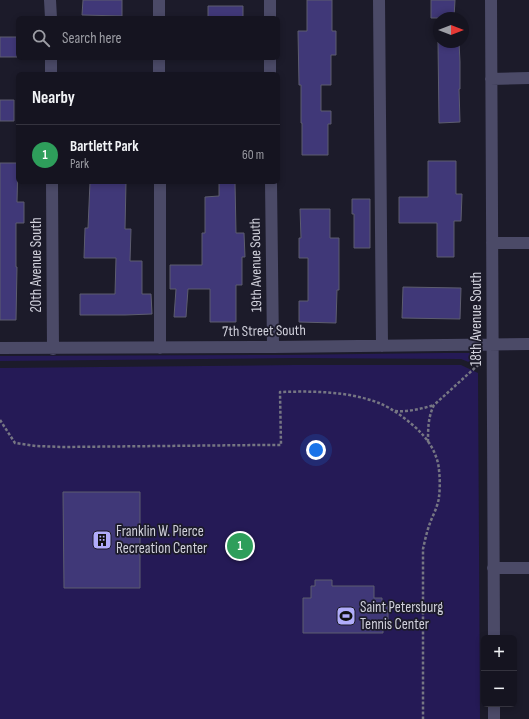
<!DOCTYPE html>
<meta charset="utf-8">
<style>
:root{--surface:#151420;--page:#22212d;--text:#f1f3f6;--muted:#9d9ea5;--line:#34333e;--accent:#db2777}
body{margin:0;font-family:"Sofia Sans Condensed",sans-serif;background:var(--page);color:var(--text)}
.controls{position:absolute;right:12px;bottom:12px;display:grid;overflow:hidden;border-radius:6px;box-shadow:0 2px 6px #0003}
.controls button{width:36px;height:36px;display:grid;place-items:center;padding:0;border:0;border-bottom:1px solid var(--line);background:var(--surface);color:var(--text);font:20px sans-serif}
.compass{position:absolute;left:433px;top:12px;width:36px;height:36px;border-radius:50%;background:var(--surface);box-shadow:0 2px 6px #0003;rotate:90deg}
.you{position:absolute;left:316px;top:450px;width:14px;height:14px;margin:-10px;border:3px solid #fff;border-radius:50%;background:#1a73e8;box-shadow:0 0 0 6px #1a73e833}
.badge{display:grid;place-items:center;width:26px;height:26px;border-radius:50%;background:var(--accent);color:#fff;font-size:13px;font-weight:700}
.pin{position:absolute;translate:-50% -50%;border:2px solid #fff;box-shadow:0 1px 4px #0006}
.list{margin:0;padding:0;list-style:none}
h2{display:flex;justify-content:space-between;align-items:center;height:52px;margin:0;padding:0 16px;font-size:17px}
h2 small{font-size:13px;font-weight:400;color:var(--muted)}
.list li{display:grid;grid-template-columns:26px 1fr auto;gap:12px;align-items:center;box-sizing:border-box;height:60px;padding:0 16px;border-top:1px solid var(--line)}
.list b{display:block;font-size:15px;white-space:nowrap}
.list p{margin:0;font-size:13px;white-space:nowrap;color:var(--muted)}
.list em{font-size:13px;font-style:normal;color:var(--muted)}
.icon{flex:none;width:22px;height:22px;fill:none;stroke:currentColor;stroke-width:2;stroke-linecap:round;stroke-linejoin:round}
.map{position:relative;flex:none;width:529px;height:719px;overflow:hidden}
.search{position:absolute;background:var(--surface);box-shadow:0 2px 6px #0003;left:16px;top:16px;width:264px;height:44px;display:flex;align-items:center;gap:10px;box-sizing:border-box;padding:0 14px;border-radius:6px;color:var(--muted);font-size:15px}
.panel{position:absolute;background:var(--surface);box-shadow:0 2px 6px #0003;left:16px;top:72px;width:264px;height:112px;border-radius:6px}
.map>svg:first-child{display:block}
.green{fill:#251a56}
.building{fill:#403878;stroke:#5d5d6f}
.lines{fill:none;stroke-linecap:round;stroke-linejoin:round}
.path{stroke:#767683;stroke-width:2.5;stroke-dasharray:3 2;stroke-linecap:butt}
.minor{stroke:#4b4a67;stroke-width:12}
.labels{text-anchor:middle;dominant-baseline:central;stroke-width:3.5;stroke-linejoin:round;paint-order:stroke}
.street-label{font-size:15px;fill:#d0d0db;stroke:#1c1b2a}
.poi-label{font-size:15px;fill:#d0d0db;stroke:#1c1b2a;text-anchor:start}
</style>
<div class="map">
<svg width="529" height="719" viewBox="0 0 529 719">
<rect width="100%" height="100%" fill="#1c1b2a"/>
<path class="green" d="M 443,353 L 481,353 L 481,367 L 461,359 L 295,358 L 0,361 L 0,356 L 282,355 Z
M 295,365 L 461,365 L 478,373 L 480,719 L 0,719 L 0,368 Z"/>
<path class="building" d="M 83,0 L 122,0 L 122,16 L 82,15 Z
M 307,0 L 332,0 L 332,31 L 336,31 L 336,55 L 331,55 L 331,85 L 321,85 L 321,111 L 331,111 L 331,124 L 328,124 L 328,155 L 302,155 L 302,123 L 301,123 L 301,85 L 299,85 L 298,31 L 307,31 Z
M 431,0 L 455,0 L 454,18 L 431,18 Z
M 208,6 L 243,6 L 243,18 L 208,18 Z
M 0,37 L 17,37 L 17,57 L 0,57 Z
M 438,42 L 459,42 L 460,62 L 460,89 L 459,89 L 460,122 L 439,123 Z
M 0,100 L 14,100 L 14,121 L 0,121 Z
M 428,161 L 456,161 L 456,194 L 462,194 L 461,221 L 454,221 L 454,257 L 437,257 L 437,223 L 399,223 L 399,197 L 428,197 Z
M 0,163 L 18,163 L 17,202 L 24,202 L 24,223 L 16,223 L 16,267 L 17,267 L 16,320 L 0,320 Z
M 90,182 L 126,182 L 125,229 L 131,229 L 130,261 L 142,261 L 142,294 L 151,294 L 152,314 L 125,315 L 80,315 L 80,294 L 115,294 L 116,258 L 84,258 L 85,228 L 88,228 Z
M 219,182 L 235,182 L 236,233 L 244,233 L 245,257 L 242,257 L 242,285 L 236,285 L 236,322 L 210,322 L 210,289 L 188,289 L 186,317 L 174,317 L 176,289 L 170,289 L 170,265 L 202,265 L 202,233 L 205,233 L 205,197 L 219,196 Z
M 352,199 L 370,199 L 370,248 L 354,248 L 354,214 L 352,214 Z
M 300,209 L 330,209 L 330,238 L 339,238 L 339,290 L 337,290 L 336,323 L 299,322 L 299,301 L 308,301 L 308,258 L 299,258 L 299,238 L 301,238 Z
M 403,287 L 461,288 L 460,319 L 402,318 Z
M 63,492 L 140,492 L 140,588 L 64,588 Z
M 315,580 L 332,580 L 332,586 L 374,586 L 374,598 L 382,598 L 382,606 L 388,606 L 388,625 L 383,625 L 383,633 L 303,633 L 303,598 L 311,598 L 311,586 L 315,586 Z"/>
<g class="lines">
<path class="path" d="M 395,411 C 408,412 421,409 434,405
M 0,420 L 15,443 L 36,446 L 63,447 L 260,445 L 281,445 L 280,392 C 312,391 348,391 379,403 C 392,408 411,422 421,433 C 430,442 438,456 439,470 C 440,479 440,489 439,497 C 438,506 433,515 430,523 C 427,531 425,540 423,549 L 423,719
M 428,442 C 428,429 428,417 434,405 L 477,366 L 480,365"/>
<path class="minor" d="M 50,0 L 51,18
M 159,0 L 159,18
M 270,0 L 270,18
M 379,0 L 382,346
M 491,0 L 494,638
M 51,58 L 51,74
M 159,58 L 159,74
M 270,58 L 270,74
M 491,79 L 529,78
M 52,182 L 53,349
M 160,182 L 160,348
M 271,182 L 273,347
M 492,243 L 529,243
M 0,348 L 273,347 L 529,344
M 493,568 L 529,568
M 494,704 L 494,719"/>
</g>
<defs>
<symbol id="building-square" viewBox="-11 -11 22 22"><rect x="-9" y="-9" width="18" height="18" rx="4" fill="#b1adfa" stroke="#1c1b2a"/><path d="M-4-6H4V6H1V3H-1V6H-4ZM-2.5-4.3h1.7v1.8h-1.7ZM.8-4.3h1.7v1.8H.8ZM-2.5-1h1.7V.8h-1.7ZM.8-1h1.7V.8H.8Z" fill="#111"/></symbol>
<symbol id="stadium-square" viewBox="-11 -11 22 22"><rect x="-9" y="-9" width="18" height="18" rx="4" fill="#b1adfa" stroke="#1c1b2a"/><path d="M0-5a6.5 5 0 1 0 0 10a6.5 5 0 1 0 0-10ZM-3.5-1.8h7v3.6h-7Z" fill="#111"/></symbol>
</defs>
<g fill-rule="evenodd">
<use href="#building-square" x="91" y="529" width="22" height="22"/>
<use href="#stadium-square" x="335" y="605" width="22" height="22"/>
</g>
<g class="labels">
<g class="street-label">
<text transform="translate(36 265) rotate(-90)">20th Avenue South</text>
<text transform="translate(256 265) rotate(-91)">19th Avenue South</text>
<text transform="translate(476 319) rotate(-90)">18th Avenue South</text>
<text transform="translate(264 331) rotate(-1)">7th Street South</text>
</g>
<g class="poi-label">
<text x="116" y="531">Franklin W. Pierce<tspan x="116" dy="17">Recreation Center</tspan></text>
<text x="360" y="607">Saint Petersburg<tspan x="360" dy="17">Tennis Center</tspan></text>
</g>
</g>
</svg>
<div class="controls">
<button>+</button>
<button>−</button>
</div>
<svg class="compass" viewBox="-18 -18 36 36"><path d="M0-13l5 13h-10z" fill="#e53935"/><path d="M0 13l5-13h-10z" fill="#9d9ea5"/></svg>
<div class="you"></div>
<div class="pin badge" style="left:240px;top:546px;background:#2e9e5b">1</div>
<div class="search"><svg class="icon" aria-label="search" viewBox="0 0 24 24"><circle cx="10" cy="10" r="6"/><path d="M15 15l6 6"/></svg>Search here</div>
<section class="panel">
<h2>Nearby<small></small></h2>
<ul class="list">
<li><span class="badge" style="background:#2e9e5b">1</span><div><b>Bartlett Park</b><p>Park</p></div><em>60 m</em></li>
</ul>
</section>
</div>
